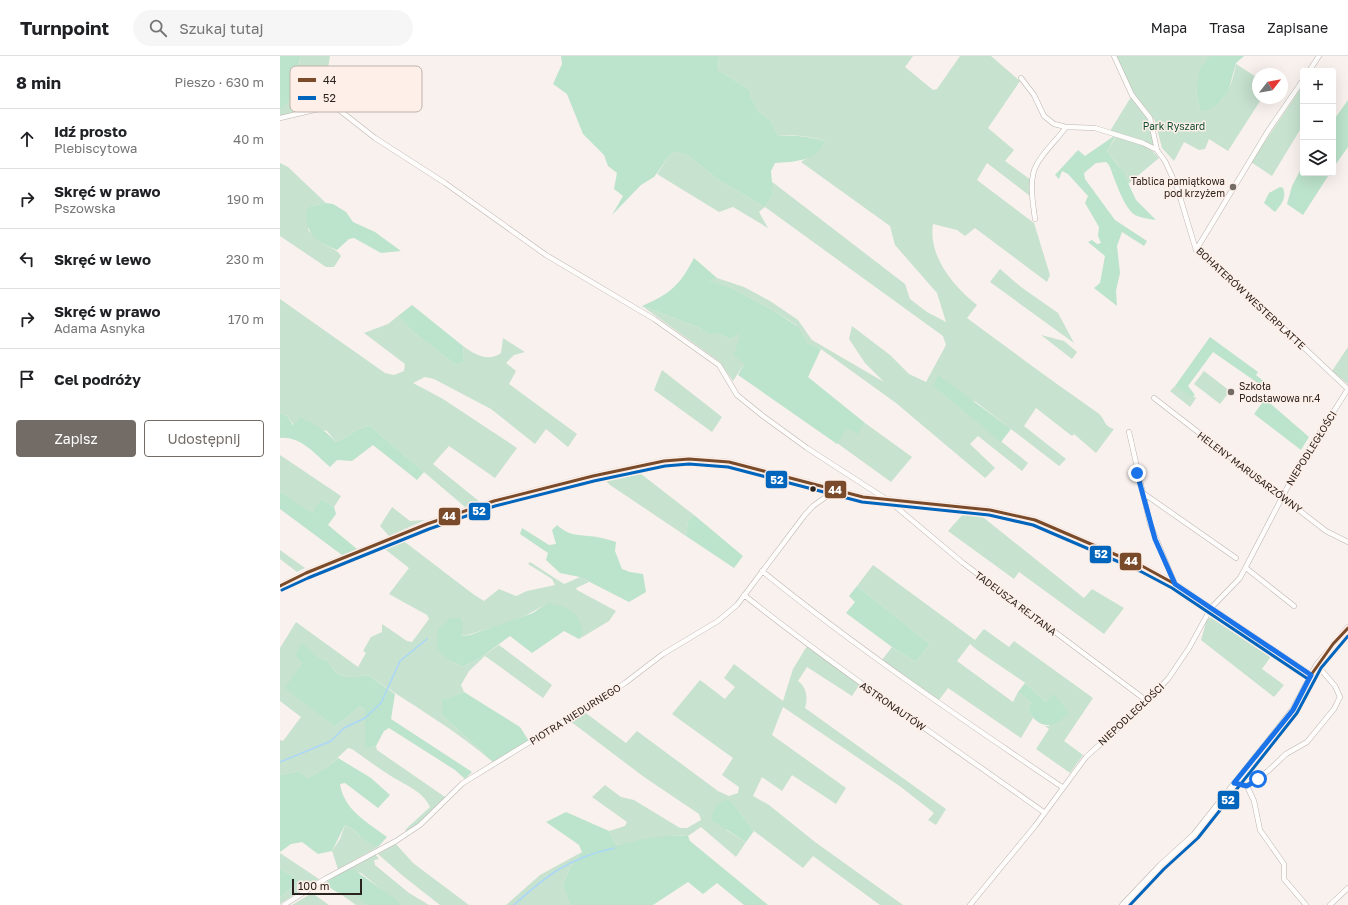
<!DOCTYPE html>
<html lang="pl">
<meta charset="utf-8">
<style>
:root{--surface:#fff;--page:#f6f6f6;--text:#202124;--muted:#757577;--line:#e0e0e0;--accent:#736b66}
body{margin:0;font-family:"Golos Text",sans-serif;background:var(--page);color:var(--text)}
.controls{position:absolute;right:12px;top:12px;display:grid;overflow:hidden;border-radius:4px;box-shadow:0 4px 16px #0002}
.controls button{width:36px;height:36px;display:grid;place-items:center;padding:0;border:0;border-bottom:1px solid var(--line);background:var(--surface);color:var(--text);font:20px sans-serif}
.compass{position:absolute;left:972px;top:12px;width:36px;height:36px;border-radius:50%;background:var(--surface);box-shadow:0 4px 16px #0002;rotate:59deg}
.scale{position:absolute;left:12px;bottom:10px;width:70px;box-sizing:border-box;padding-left:4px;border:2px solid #2b231e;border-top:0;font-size:11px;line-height:14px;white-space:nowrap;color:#2b231e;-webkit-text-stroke:3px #feefe8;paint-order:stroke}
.stop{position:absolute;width:12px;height:12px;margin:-9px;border:3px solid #1a73e8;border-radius:50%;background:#fff}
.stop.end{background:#1a73e8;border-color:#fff;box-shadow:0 1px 4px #0008}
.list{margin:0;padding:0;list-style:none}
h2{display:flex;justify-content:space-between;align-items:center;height:52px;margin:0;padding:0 16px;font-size:17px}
h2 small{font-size:13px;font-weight:400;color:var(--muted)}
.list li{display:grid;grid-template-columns:26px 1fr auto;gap:12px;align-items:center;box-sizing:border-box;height:60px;padding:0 16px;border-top:1px solid var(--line)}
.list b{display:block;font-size:15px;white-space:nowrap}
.list p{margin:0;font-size:13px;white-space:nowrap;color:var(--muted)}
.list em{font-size:13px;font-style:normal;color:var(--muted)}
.actions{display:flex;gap:8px;padding:12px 16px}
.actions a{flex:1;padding:9px 0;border:1px solid var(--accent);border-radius:4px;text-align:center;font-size:14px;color:var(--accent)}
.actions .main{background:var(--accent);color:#fff}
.icon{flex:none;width:22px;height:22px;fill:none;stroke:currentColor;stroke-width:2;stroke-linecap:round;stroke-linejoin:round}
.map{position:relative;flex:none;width:1068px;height:849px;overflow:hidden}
header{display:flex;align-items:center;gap:24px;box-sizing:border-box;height:56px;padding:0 20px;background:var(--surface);border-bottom:1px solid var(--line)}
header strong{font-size:19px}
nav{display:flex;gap:22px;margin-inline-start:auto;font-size:14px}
.search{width:280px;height:36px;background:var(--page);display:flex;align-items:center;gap:10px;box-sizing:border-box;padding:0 14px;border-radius:22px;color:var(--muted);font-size:15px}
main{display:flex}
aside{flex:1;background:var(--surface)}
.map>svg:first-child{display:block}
.green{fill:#c7e2cf}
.forest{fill:#bce3cb}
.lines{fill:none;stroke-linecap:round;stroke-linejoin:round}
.stream{stroke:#abd7f8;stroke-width:1.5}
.minor-casing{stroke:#bcb4b0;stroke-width:5.5}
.tertiary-casing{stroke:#bcb4b0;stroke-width:6}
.secondary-casing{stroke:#bcb4b0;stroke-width:7}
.minor{stroke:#fefdfc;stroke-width:4.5}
.tertiary{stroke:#fefdfc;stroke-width:5.5}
.secondary{stroke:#fefdfc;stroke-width:6}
.bus-1-casing{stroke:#feefe8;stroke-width:6}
.bus-2-casing{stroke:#feefe8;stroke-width:6}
.bus-1{stroke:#7a4b2a;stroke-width:3}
.bus-2{stroke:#0065bd;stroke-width:3}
.route{stroke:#1a73e8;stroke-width:5}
.poi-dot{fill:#736b66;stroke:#feefe8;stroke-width:1.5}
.bus-dot{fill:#2b231e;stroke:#feefe8;stroke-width:1.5}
.labels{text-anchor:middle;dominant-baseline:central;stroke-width:3;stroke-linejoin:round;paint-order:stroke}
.park-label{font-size:10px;fill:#0f4c32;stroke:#feefe8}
.poi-label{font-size:10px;fill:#2b231e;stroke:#feefe8;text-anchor:end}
.street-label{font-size:10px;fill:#2b231e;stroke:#feefe8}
.key{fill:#feefe8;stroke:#bfb2ab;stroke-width:1}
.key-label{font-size:11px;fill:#2b231e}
.line-badge{stroke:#feefe8;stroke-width:1.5}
.badge-label{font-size:11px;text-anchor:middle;font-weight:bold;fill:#fff}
</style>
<header>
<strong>Turnpoint</strong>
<div class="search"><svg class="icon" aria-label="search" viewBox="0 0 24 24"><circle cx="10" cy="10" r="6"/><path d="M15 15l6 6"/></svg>Szukaj tutaj</div>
<nav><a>Mapa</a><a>Trasa</a><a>Zapisane</a></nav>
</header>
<main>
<aside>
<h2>8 min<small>Pieszo · 630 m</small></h2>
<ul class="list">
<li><svg class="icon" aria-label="ahead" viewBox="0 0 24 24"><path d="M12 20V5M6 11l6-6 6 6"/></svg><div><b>Idź prosto</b><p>Plebiscytowa</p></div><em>40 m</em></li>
<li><svg class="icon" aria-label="right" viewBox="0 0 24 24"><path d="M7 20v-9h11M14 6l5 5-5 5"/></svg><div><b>Skręć w prawo</b><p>Pszowska</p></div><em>190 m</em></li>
<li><svg class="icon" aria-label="left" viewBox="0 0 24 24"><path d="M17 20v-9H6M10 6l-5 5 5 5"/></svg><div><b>Skręć w lewo</b></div><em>230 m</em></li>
<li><svg class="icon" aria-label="right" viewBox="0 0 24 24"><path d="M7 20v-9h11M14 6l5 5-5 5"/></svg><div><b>Skręć w prawo</b><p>Adama Asnyka</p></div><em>170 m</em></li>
<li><svg class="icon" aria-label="arrive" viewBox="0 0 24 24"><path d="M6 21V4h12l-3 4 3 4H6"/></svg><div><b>Cel podróży</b></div></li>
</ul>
<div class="actions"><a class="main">Zapisz</a><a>Udostępnij</a></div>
</aside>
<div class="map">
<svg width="1068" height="849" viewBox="0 0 1068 849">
<rect width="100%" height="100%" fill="#f9f1ed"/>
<path class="green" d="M 21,0 L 50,0 L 47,19 L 56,51 L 0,60 L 0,54 L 15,41 L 19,35 L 14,30 Z
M 439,0 L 633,0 L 625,11 L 653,34 L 657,33 L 680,0 L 711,0 L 740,25 L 708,72 L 734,94 L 725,105 L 751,124 L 750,140 L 707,107 L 697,124 L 754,167 L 770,219 L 767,226 L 695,172 L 685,180 L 677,174 L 653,168 C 648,200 673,230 697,249 L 687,262 C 730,294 774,326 818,357 C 825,362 823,370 834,373 L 816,397 L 794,378 L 792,380 L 756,352 L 744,370 L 786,403 L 779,410 L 696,346 L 653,330 L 748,407 L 742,415 L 698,380 L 690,388 L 715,412 L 705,422 L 616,347 L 541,293 L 527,286 L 516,269 L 496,256 L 450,231 L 429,225 L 437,222 L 464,231 L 490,245 L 518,264 L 532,284 L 604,326 L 585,307 L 569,283 L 572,270 L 610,299 L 629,318 L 646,326 L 666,289 L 663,280 L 485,151 L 479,156 L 488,172 L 453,151 L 439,156 L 377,118 L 390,99 L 394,96 L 407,99 L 440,125 L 485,151 L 493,138 L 491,125 L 625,228 L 630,243 L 647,256 L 666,266 L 657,237 L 615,189 L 610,170 L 521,106 C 530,100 542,96 545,85 C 530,80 514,78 498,80 L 491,65 L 479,56 L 471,41 L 470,34 L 438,14 Z
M 835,0 L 930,0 L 916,34 L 920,55 C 945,52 952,29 956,8 L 978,22 L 978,42 L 982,42 L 948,95 L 929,83 L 925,93 L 919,94 L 904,86 L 894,105 L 882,92 L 875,65 L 868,55 L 854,39 Z
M 1021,32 L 1023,34 L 1023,69 L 992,120 L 971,106 Z
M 851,41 L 870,65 L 874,90 L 862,84 L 830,75 Z
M 836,81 C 852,84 870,89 879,102 L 848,128 L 838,109 L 827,95 Z
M 0,107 L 8,111 L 46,147 L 31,150 L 28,174 C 32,179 36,183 42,187 C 49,192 56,192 61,200 L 54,211 L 46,211 L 0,180 Z
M 720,213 L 741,231 L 778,257 L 794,287 L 710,226 Z
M 0,243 L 105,317 L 114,319 L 124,315 L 125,308 L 84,277 L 108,268 L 118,260 L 133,276 L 176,309 L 184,306 L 183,290 C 195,299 208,306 221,297 L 223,282 L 245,296 L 234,299 L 226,307 L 236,315 L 229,328 L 297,378 L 288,391 L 266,373 L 255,388 L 211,353 L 154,323 L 145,321 L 133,327 L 163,343 L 237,392 L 215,422 L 169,390 L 153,408 L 200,446 L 185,451 L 90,370 C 78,370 68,382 56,386 L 47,375 L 14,369 L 7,360 L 0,357 Z
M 362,250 L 418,271 L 428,278 L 438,278 L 451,283 L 461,275 L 464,308 L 453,325 L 440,306 Z
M 761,279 L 784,285 L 797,296 L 792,303 Z
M 1068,291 L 1068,328 L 1052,315 Z
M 382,314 L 442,361 L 432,376 L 374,334 Z
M 924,315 L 950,335 L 940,348 L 914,328 Z
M 895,330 L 916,342 L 910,351 L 890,335 Z
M 585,367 L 632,401 L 611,426 L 557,387 L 567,372 L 581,372 Z
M 0,399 L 61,440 L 54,451 L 42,443 L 33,459 L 0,435 Z
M 356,414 L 414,459 L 408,465 L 406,480 L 330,429 L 322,421 Z
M 112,451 L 130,465 L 145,464 L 109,480 L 100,470 Z
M 685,456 L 699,458 L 804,542 L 812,533 L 844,552 L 824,578 L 739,516 L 734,523 L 668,475 Z
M 121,483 L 193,538 L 204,545 L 219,533 L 236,540 L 247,535 L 275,529 L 272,523 L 248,508 L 250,506 L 284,528 L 300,521 L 309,526 L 296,532 L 297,534 L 336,555 L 329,565 L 299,583 L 303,578 L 267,547 C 247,561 227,567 204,574 C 196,576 189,579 181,580 L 169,604 L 183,611 L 199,603 L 219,589 L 272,629 L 263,642 L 205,600 L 189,615 L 181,629 L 184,636 L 163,644 L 162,659 L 214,707 C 175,673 130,648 88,619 C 68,622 58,624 47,604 L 41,603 L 21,588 L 22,607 L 6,632 L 55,671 L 80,650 L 85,654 L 85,693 L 96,690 L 97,694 L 165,741 L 138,768 L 125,776 L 126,773 L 150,751 C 143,735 125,729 111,720 C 98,712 85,702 72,693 L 68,692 L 50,709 L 28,722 L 18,715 L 0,719 L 0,684 L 3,685 L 21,661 L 0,645 L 0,592 L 16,566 L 78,611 L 86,597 L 83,595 L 91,581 L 102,576 L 102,568 L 127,585 L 132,586 L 149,563 L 147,559 L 109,538 L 129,512 L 101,490 Z
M 0,494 L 25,512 L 17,516 L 0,503 Z
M 593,509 L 695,584 L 704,573 L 729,591 L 734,585 L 813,642 L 784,685 L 803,699 L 790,717 L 756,693 L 769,673 L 765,670 L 769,670 L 774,639 L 766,646 L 744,626 L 697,594 L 690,588 L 677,605 L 733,646 L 738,636 L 751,646 L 748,654 L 753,662 L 741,682 L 668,632 L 659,644 L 602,604 L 612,591 L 636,606 L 650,588 L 577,530 Z
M 937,560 L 992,599 L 982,613 L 1004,629 L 994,641 L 921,584 L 927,563 Z
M 527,590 L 580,628 L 572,640 L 527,611 L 518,625 C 527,632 528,642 525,652 L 666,753 L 656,769 L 648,764 L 654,757 L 621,731 L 503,651 L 492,679 L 566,732 L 556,748 L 512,719 L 502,735 L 482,721 L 473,740 L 489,749 L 535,786 L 623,849 L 600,849 L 533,800 L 523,812 L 474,775 L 451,745 L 446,774 L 466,786 L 456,801 L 421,771 L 408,780 L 399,779 L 380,781 L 336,789 L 329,775 L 345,770 L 347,766 L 312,741 L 325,729 L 341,741 L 354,744 L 400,772 L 407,772 L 421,764 L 419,758 L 364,721 L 290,665 L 303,655 L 346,687 L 357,675 L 438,735 L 449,740 L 458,737 L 459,731 L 442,719 L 453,702 L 392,658 L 420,624 L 445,643 L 455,631 L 444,622 L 454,608 L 503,645 L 513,613 Z
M 65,769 C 78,775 83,786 98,791 L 58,813 L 52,795 L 60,783 Z
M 116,788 L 133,807 L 189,849 L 160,849 L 123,820 L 98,798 Z
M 302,796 L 289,813 L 283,830 L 290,849 L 226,849 L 260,819 Z
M 0,797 L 39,823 L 0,848 L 0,841 L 14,830 L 18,823 L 0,813 Z
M 95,798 L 99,803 L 94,804 L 95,809 L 129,837 L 149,849 L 121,849 L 81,817 L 64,814 Z
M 73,836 L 86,849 L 76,849 L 59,837 Z
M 32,837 L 49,849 L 12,849 Z"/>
<path class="forest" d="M 0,0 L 21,0 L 16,19 L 17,24 L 14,30 L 23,37 L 25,41 L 20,43 L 15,41 L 0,54 Z
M 281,0 L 439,0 L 438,14 L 470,34 L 471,41 L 479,56 L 491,65 L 498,80 C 514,79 530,80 545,85 C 539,105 513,106 495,107 L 491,115 L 493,138 L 485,151 L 440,125 L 407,99 L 394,96 L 390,99 L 374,121 L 361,129 L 332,159 L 343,140 L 334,133 L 337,117 L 328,110 L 324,99 L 303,78 L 287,38 L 273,28 L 282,8 Z
M 930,0 L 964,0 L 956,7 L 948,36 L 938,48 L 928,54 L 920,55 L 916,34 L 920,13 Z
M 1068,44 L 1068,91 L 1053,112 L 1053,65 Z
M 837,78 L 827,95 L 843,116 L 856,144 L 876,164 C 869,163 861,162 855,159 C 843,151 835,123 829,109 L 826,106 L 816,107 L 804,117 L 805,123 L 835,164 L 867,185 L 864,190 L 842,176 L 837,190 L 840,217 L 836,235 L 837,250 L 814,232 L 820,227 L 825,200 L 808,186 L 812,184 L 817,188 L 821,187 L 818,180 L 819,171 L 805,147 L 808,140 L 788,118 L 782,115 L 779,123 L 775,119 L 798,94 L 805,100 Z
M 1023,109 L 1023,117 L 1050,117 L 1023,159 L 1007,148 L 1012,130 Z
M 1000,131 L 1003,132 C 1007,142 1001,149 995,156 L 984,147 L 989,137 Z
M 46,147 L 53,148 L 66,156 L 73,166 L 95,176 L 121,195 L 101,197 L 74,182 L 69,183 L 57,194 C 35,185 26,179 26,155 L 31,150 Z
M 414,202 L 437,222 L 430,225 L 450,231 L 496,256 L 518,271 L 527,286 L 541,293 L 528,321 L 585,367 L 577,378 L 567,372 L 557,388 L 458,319 L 464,308 L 454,299 L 461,276 L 451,283 L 438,278 L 428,278 L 418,271 L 362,250 C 390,238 400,229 414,202 Z
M 132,249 L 183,290 L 184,306 L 176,309 L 133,276 L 118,260 Z
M 930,281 L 978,316 L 976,319 L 986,327 L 985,332 L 933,296 L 908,330 L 915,339 L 912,341 L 895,330 Z
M 658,319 L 731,373 L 721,386 L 653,330 Z
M 985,343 L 1029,381 L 1021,394 L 974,358 Z
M 0,357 L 7,360 L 13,369 L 20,362 C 35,367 45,374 56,386 C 68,382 78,370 90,370 L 144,416 L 137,424 L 93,389 L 72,405 L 57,404 L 50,411 C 35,398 21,380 0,382 Z
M 0,435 L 33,458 L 35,452 L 42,443 L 54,451 L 56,458 L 48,469 L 77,493 L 62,499 L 0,453 Z
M 414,459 L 463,500 L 454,512 L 406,480 L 408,465 Z
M 277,469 C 292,482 300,478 317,481 C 323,482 330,484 336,486 L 335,495 L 342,513 L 350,516 L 363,518 L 366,536 L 349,546 L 300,521 L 280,517 L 266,504 L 268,497 L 240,478 L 242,472 L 269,489 L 276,488 L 272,474 Z
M 577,530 L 650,588 L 636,606 L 612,591 L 566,557 L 575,546 L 569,540 Z
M 267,547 C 286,550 301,556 303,578 L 299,583 L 284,575 L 252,597 L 230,580 L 199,603 L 183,611 L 169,604 L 157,593 L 158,573 L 170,562 L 180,562 L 183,568 L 181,580 L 190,579 L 253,557 Z
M 21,587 L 41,603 L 47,604 C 58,624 67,622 88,619 L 115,638 L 111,663 L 192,716 L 185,723 L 175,714 L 109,672 L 104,675 L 96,690 L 85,693 L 85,654 L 80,650 L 55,671 L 5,632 L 22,607 L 15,599 Z
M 745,627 L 766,646 L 774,638 L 789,657 C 773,673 759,674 748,654 L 751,646 L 738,636 Z
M 184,636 L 240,671 L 249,685 L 214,707 L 162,659 L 162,644 Z
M 58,702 L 91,722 L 110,739 L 98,752 L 65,727 L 60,728 C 64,754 87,766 107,781 L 98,791 C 82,786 79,775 65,769 L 52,795 L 38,798 L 22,786 L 11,788 L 0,796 L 0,719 L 18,715 L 28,722 L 50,709 Z
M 444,744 L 451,745 L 474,775 L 466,786 L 431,764 C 433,754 435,749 444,744 Z
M 286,756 L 329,775 L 336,789 C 359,785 384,777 408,780 L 410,785 L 488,849 L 464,849 L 437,827 L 423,838 L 408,826 L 373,849 L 290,849 L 283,830 L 289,813 L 302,796 L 299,789 L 266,766 Z
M 0,813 L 18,823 L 14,830 L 0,841 Z
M 73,813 L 114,842 L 121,849 L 86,849 L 73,837 C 60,839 54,836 45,827 L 64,814 Z"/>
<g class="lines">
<path class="stream" d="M 0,706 L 51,685 L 64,672 L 85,662 L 101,647 L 120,605 L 147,583
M 234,849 C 267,819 289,802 334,792"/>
<defs>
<path id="minor" d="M 834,0 L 852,39 L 870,62 L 877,94
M 1029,15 L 1039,0
M 741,22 L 754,39 L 764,60 L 774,68 L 786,71 L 815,72 L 863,87 L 877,94 L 885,105 L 897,131 L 916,194 L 950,222 L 1068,333
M 0,62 L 47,51 L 58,53 L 95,82 L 165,127 L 266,199 L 374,263 L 439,309 L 457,339 L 483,360 L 527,392 L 609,445 L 683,507 L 867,645
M 755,163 C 753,147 748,123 757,108 C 764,95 777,84 786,71
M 916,194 L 988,75 L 1023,24
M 874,342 L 1046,475 L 1068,486
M 849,376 L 870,468 L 895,528
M 863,437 L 956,502
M 966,512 L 1014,550
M 482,515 C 578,593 680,662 782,731
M 464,539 C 561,616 664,685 765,757
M 954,727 L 967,730
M 967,730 L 988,715 L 1006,698 L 1027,686 L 1054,653 L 1060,641 L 1055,630 L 1037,609
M 967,730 L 974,745 L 980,774 L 1004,808 L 1004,823 L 1026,849
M 4,849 L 45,823 L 116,785 L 140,769 L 183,727 L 315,646 L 345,627 L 383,598 L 438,565 L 457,549 L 524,460 L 533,450 L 557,433
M 690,849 L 755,770 L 806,701 L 858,654 L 888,623 L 909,592 L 931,552 L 960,522 L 1018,411 L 1068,333
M 1050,849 L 1068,832"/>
<path id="tertiary" d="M 0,530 L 26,517 L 147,468 L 214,445 L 313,420 L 384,405 L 409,403 L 449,406 L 583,441 L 710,454 L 755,464 L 862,510 L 895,528 L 1031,619"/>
<path id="secondary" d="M 843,849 L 881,809 L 914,779 L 1013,654 L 1037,609 L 1068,572"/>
</defs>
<use href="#minor" class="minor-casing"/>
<use href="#tertiary" class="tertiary-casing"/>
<use href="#secondary" class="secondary-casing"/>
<use href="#minor" class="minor"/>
<use href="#tertiary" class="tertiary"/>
<use href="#secondary" class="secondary"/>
<defs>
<path id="bus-1" d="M 0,530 L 26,517 L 147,468 L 214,445 L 313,420 L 384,405 L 409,403 L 449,406 L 583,441 L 710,454 L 755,464 L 862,510 L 895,528 L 1031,619
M 1031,619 L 1053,588 L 1068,572"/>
<path id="bus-2" d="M 2,534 L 28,522 L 149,473 L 215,450 L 314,425 L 385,410 L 409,408 L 448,411 L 582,446 L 709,459 L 753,469 L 860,515 L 892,532 L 1028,623
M 850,849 L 884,813 L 918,782 L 1017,657 L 1041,612 L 1068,580"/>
</defs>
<use href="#bus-1" class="bus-1-casing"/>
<use href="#bus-2" class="bus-2-casing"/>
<use href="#bus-1" class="bus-1"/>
<use href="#bus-2" class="bus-2"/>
</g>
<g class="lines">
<path class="route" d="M 857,417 L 875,483 L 895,528 L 1031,619 L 1013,654 L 954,727 L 967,730 L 978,723"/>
</g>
<g class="poi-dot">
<circle cx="953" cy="131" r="4"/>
<circle cx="951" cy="336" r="4"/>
</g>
<circle class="bus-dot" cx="533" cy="433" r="3.5"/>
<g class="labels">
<g class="park-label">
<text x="894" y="70">Park Ryszard</text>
</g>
<g class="poi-label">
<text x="945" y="125">Tablica pamiątkowa<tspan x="945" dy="12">pod krzyżem</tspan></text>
<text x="959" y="330" text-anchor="start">Szkoła<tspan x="959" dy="12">Podstawowa nr.4</tspan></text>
</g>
<g class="street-label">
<text transform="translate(971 242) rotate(43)">BOHATERÓW WESTERPLATTE</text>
<text transform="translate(1031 392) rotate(-58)">NIEPODLEGŁOŚCI</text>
<text transform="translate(970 416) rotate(37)">HELENY MARUSARZÓWNY</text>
<text transform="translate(736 547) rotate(37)">TADEUSZA REJTANA</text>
<text transform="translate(613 650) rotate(35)">ASTRONAUTÓW</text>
<text transform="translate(295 658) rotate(-32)">PIOTRA NIEDURNEGO</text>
<text transform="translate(851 658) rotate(-43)">NIEPODLEGŁOŚCI</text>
</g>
</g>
<rect x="10" y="10" width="132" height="46" rx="6" class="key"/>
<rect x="18" y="22" width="18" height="4" fill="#7a4b2a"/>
<rect x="18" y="40" width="18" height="4" fill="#0065bd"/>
<g class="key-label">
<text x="43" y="28">44</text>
<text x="43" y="46">52</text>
</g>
<g class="line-badge">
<rect x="485" y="414" width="23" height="19" rx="4" fill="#0065bd"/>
<rect x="544" y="424" width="23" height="19" rx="4" fill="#7a4b2a"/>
<rect x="188" y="446" width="23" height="19" rx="4" fill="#0065bd"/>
<rect x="158" y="451" width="23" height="19" rx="4" fill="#7a4b2a"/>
<rect x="809" y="489" width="23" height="19" rx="4" fill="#0065bd"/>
<rect x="839" y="496" width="23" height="19" rx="4" fill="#7a4b2a"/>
<rect x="937" y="734" width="23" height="20" rx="4" fill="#0065bd"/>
</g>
<g class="badge-label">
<text x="497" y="428">52</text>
<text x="555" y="438">44</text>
<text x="199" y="459">52</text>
<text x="169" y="464">44</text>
<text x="821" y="502">52</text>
<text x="851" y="509">44</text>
<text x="948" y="748">52</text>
</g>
</svg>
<div class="controls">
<button>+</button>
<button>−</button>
<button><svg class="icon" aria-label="layers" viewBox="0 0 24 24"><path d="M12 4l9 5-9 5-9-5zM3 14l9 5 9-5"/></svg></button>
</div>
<svg class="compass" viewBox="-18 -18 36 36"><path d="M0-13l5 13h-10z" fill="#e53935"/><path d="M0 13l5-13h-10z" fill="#757577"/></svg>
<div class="scale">100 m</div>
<div class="stop" style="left:978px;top:723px"></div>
<div class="stop end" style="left:857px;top:417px"></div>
</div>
</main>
